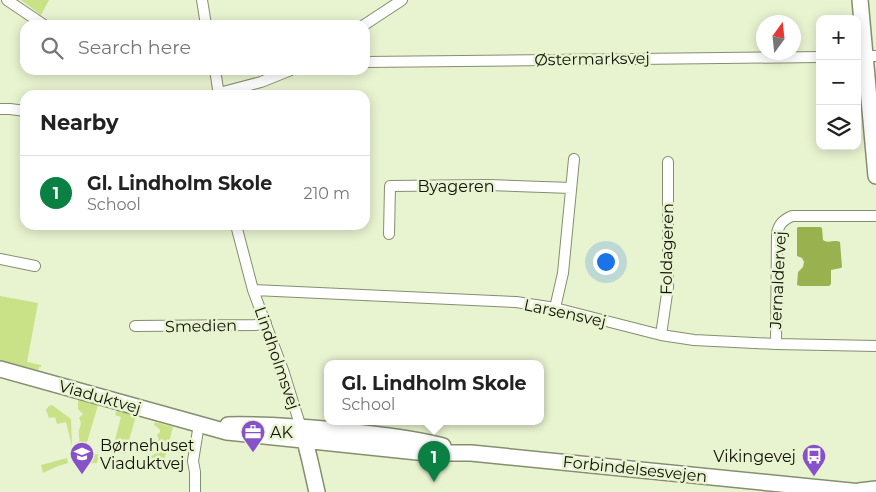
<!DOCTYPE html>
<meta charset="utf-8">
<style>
:root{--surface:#fff;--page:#f2f2f2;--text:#222;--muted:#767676;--line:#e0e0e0;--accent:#0b8043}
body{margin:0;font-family:Montserrat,sans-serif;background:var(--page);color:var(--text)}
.controls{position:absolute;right:15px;top:15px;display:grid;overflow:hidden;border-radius:10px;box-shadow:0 2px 12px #0003}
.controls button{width:45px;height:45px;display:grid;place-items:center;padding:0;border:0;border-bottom:1px solid var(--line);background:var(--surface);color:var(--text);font:25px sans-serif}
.compass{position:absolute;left:756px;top:15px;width:45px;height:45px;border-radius:50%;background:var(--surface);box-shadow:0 2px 12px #0003;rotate:15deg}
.you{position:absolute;left:605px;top:261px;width:18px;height:18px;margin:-12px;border:4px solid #fff;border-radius:50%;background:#1a73e8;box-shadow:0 0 0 8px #1a73e833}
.badge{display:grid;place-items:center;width:32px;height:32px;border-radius:50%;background:var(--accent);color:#fff;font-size:16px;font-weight:700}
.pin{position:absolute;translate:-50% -41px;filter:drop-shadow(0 1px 2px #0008)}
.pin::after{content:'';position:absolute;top:26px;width:18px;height:15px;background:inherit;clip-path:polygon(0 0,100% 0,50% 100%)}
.popup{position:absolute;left:324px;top:360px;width:220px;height:65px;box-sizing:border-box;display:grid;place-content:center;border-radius:10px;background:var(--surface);filter:drop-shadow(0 1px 4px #0005);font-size:16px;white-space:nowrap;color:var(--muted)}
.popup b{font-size:19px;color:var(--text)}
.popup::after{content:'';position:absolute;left:50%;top:100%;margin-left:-10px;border:10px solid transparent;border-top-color:var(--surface)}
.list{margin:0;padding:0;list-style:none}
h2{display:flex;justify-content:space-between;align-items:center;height:65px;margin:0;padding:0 20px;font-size:21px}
h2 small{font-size:16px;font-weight:400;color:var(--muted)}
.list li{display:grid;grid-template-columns:32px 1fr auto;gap:15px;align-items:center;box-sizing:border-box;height:75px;padding:0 20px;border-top:1px solid var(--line)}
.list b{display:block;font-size:19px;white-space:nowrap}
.list p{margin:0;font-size:16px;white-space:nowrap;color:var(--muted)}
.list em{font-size:16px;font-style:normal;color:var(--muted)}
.icon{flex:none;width:28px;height:28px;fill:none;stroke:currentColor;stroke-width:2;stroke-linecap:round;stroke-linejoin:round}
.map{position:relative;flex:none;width:876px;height:492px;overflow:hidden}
.search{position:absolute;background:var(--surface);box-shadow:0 2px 12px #0003;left:20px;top:20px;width:350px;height:55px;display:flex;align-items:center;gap:12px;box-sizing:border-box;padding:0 18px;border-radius:15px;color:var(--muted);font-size:19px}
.panel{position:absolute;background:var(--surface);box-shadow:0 2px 12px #0003;left:20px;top:90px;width:350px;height:140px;border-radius:15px}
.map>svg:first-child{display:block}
.green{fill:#c9e187}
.water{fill:#9ab14f}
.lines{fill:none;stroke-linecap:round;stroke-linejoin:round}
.street-casing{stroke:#858e6e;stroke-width:12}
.secondary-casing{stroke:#858e6e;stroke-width:18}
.street{stroke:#fff;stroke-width:10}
.secondary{stroke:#fff;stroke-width:15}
.labels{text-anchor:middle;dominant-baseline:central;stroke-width:5;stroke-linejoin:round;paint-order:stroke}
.street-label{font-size:16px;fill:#0f1307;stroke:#e8f3d0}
.poi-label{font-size:16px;fill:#0f1307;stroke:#e8f3d0;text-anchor:start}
</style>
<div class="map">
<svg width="876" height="492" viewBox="0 0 876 492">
<rect width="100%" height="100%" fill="#e8f3d0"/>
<path class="green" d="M 21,0 L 49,0 L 41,15 Z
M 0,296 L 38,303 L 27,362 L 41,365 L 41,367 L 39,367 L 38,370 L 0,360 Z
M 78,399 L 98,405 L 85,449 L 78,447 C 81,438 78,437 79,430 C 81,424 82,423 79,418 L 83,414 L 78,409 Z
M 52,405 L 71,419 L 72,446 L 66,422 L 57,424 L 55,417 L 49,418 L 46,410 L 49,406 Z
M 117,410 L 136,416 L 125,454 L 121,453 L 121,450 L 113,448 L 121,417 L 115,415 Z
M 155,422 L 173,427 L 163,465 L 161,466 L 158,465 L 158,462 L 156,459 L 149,458 L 157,452 L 158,449 L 155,443 L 159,439 L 157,435 L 160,432 L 160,430 L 157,427 L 154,425 Z
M 75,449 L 99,455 L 97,463 L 94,463 L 84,464 L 85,467 L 78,466 L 80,459 L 75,451 Z
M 67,458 L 68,463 L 58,466 L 43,473 L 41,465 Z"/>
<path class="water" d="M 798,227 L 820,227 L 822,228 L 823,240 C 828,244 835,239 840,242 L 842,267 L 841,268 L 831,270 L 831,284 L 829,286 L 800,286 L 797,285 L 798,272 L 803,267 L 804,262 L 802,258 L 797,256 L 797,228 Z"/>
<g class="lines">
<defs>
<path id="street" d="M 7,0 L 44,25
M 202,0 L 206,25
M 364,25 L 402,0
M 857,56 L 876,56
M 365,62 L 820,57
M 215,70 L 219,95
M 219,93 L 261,82 L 291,70
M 0,109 L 10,109 L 25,111
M 236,225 L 253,290 L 283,370 L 302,431
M 389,234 L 390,186 L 488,185 L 571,188
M 0,259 L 35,266
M 253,290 L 516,302 L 555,308 L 661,335 L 694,340 L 776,344 L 876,346
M 555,308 L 563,273 L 574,159
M 135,326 L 255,325 L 266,323
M 661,335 L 668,287 L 668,162
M 776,344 L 777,233 C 779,224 783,220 792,216 L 876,216
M 195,492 L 195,472 L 193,461 L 199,424"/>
<path id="secondary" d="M 860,0 L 876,176
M 0,369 L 227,432 L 427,453 L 471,453 L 861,492
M 228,425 C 264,424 300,427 336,430 C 372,434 408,437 443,446
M 305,441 L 310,461 L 317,492
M 859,491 L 876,489"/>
</defs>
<use href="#street" class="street-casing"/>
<use href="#secondary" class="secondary-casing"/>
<use href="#street" class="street"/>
<use href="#secondary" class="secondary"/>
</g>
<defs>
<symbol id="office-pin" viewBox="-11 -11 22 30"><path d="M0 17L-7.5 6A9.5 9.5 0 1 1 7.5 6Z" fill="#8651c9" stroke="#e8f3d0"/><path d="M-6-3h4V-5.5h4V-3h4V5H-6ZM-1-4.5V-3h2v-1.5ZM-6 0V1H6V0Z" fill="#fff"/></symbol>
<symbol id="school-pin" viewBox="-11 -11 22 30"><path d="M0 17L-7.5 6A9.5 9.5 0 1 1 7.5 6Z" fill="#8651c9" stroke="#e8f3d0"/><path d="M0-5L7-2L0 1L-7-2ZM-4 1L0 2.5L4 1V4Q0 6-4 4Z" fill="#fff"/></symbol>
<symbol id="bus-pin" viewBox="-11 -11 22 30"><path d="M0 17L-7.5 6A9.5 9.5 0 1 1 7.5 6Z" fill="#8651c9" stroke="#e8f3d0"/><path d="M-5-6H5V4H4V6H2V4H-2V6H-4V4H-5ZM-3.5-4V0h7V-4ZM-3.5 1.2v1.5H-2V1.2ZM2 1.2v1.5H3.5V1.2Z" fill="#fff"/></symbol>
</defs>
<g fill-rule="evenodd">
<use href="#office-pin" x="239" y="418" width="28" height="38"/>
<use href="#school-pin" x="68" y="440" width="28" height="38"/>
<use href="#bus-pin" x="800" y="442" width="28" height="38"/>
</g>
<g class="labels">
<g class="street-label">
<text transform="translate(592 59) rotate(-1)">Østermarksvej</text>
<text x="456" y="186">Byageren</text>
<text transform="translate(667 249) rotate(-89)">Foldageren</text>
<text transform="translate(778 280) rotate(-87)">Jernaldervej</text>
<text transform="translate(565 313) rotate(12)">Larsensvej</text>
<text transform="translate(201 326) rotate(-1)">Smedien</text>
<text transform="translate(277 358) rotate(71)">Lindholmsvej</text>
<text transform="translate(100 397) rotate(16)">Viaduktvej</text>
<text transform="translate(635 469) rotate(6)">Forbindelsesvejen</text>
</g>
<g class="poi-label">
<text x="270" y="432">AK</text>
<text x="100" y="445">Børnehuset<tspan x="100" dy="18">Viaduktvej</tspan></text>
<text x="796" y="456" text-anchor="end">Vikingevej</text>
</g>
</g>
</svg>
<div class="controls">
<button>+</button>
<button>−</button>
<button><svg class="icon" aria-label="layers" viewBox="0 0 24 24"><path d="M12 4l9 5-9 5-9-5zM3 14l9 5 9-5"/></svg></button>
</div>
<svg class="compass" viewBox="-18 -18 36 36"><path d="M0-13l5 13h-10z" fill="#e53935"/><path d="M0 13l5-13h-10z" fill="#767676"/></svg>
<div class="you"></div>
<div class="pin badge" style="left:434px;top:482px">1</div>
<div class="popup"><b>Gl. Lindholm Skole</b>School</div>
<div class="search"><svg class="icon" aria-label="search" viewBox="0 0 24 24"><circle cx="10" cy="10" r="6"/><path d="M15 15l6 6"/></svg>Search here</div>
<section class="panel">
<h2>Nearby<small></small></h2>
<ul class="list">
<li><span class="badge">1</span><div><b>Gl. Lindholm Skole</b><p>School</p></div><em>210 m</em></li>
</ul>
</section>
</div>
